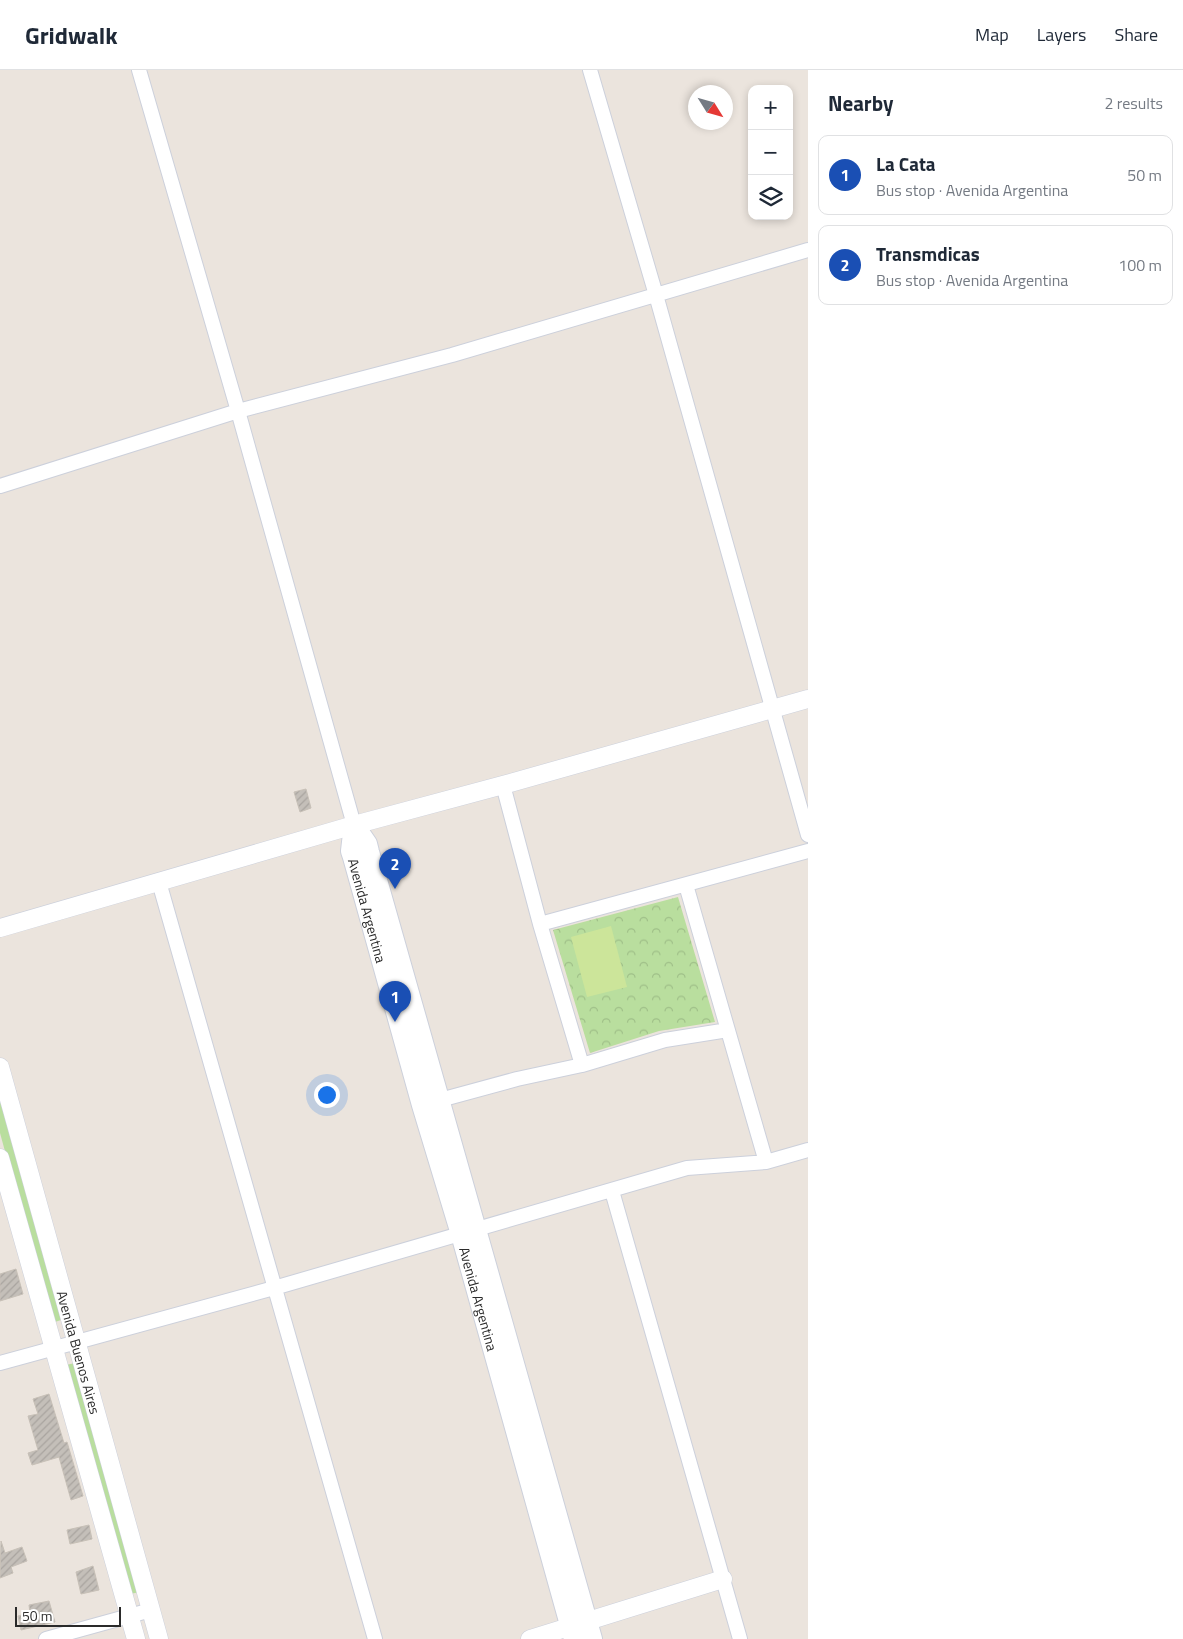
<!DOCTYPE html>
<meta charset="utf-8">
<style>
:root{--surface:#fff;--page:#f6f6f7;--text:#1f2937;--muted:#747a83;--line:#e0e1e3;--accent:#4875ee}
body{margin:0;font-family:"Titillium Web",sans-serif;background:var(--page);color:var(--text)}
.controls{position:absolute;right:15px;top:15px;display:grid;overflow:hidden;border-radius:10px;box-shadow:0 2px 8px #0003}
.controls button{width:45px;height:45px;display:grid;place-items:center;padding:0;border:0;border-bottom:1px solid var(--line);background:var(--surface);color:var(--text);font:25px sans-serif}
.compass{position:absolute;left:688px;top:15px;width:45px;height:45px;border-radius:50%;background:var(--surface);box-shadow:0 2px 8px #0003;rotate:127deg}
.scale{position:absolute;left:15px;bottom:12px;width:106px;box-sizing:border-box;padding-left:5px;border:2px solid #2a2a2a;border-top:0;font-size:14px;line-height:18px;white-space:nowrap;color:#2a2a2a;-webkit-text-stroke:4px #fff;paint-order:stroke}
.you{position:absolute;left:326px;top:1024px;width:18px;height:18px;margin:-12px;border:4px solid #fff;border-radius:50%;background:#1a73e8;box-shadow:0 0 0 8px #1a73e833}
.badge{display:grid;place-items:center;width:32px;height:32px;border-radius:50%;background:var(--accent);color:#fff;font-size:16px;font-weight:700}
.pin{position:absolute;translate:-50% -41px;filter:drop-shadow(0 1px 2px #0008)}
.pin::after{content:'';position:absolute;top:26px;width:18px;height:15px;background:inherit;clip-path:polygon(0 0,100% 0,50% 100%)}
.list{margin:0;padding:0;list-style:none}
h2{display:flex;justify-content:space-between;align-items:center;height:65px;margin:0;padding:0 20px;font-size:21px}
h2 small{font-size:16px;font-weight:400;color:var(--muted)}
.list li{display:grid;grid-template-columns:32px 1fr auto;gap:15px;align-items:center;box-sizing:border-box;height:80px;margin:0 10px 10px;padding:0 10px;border:1px solid var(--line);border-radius:10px}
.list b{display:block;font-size:19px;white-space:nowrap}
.list p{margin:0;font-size:16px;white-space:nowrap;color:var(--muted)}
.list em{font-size:16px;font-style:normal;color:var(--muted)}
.icon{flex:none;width:28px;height:28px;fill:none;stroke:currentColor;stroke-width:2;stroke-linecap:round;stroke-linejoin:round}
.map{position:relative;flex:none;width:808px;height:1569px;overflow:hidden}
header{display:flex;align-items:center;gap:30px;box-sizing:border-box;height:70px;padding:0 25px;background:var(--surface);border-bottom:1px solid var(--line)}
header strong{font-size:24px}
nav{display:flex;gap:28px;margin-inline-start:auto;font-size:18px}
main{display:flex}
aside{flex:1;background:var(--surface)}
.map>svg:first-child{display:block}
.grass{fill:#b9de9e}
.forest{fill:url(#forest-crowns)}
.pitch{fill:#cce59a}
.building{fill:url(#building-hatch);stroke:#c7c0b7}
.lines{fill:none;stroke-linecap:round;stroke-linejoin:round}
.minor-casing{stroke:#ccd0db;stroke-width:16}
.tertiary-casing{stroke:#ccd0db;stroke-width:19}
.secondary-casing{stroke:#ccd0db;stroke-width:22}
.minor{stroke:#fff;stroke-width:14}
.tertiary{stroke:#fff;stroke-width:18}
.secondary{stroke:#fff;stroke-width:20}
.labels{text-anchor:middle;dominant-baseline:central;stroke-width:4;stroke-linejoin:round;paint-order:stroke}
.street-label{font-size:14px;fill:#2a2a2a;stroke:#fff}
</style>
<header>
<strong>Gridwalk</strong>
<nav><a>Map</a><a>Layers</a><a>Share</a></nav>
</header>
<main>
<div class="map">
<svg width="808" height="1569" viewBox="0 0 808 1569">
<defs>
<pattern id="forest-crowns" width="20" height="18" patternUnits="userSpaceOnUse" patternTransform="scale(1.25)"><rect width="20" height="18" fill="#b9de9e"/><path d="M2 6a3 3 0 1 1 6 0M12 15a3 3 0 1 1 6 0" fill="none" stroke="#9fbf88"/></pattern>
<pattern id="building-hatch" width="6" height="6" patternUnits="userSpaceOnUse" patternTransform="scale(1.25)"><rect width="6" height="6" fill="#c4bfb9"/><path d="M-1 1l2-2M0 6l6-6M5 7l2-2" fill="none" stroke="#a9a49f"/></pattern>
</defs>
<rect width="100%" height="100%" fill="#ebe4dd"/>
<path class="grass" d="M 0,1028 L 61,1250 L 52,1253 L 0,1063 Z
M 75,1293 L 140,1522 L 130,1524 L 66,1295 Z"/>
<path class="forest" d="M 678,827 L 715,952 L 659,961 L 590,983 L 553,860 Z"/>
<path class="pitch" d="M 611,856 L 627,917 L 587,927 L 571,867 Z"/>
<path class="building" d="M 306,719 L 311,738 L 300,742 L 294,722 Z
M 16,1199 L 23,1224 L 0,1231 L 0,1204 Z
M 49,1324 L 64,1373 L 67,1372 L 83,1426 L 71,1430 L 59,1387 L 32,1395 L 28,1383 L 38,1380 L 28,1346 L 38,1344 L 33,1329 Z
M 89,1455 L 92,1469 L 70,1474 L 67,1460 Z
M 1,1471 L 5,1483 L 22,1477 L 27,1491 L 11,1497 L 13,1503 L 0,1508 Z
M 93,1496 L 99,1520 L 81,1524 L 76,1502 Z
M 49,1531 L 55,1552 L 21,1560 L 18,1546 L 30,1543 L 29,1535 Z"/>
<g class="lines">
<defs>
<path id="minor" d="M 139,0 L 238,341 L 354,755
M 590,0 L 656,225 L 808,765
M 0,416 L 238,341 L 452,285 L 808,180
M 503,715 L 540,854 L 582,995
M 159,812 L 375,1569
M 686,815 L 766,1092
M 540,854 L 808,781
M 440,1030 L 517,1009 L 582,995 L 665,970 L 728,960
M 612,1121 L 740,1569
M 0,1293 L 274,1218 L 687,1098 L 766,1092 L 808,1080
M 46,1569 L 151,1540"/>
<g id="tertiary">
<path d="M 0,858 L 354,755 L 503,715 L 808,629"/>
<path id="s1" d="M 0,997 L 159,1569"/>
<path d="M 0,1088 L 136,1569"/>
<path d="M 530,1569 L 723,1509"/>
</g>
<g id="secondary">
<path d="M 354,755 L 367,774 L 369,782 L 592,1569"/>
<path id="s2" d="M 354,755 L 351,781 L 353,787 L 422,1035 L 461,1164 L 574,1569"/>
</g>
</defs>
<use href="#minor" class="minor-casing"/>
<use href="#tertiary" class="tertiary-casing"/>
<use href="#secondary" class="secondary-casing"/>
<use href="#minor" class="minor"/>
<use href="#tertiary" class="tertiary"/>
<use href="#secondary" class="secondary"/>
</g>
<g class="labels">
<g class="street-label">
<text stroke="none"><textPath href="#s2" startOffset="88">Avenida Argentina</textPath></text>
<text stroke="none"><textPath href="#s2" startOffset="492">Avenida Argentina</textPath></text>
<text stroke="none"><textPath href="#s1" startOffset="296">Avenida Buenos Aires</textPath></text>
</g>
</g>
</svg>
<div class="controls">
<button>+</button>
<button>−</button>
<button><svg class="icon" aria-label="layers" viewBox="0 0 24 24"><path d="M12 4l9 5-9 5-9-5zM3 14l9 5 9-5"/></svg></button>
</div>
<svg class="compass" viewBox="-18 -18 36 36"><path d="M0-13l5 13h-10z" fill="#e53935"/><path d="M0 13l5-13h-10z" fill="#747a83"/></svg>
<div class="scale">50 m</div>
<div class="you"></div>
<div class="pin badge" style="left:395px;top:952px;background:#1a4fb4">1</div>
<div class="pin badge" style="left:395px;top:819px;background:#1a4fb4">2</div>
</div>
<aside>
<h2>Nearby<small>2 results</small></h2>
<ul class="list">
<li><span class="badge" style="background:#1a4fb4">1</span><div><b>La Cata</b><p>Bus stop · Avenida Argentina</p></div><em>50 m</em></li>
<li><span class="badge" style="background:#1a4fb4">2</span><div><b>Transmdicas</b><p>Bus stop · Avenida Argentina</p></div><em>100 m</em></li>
</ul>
</aside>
</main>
